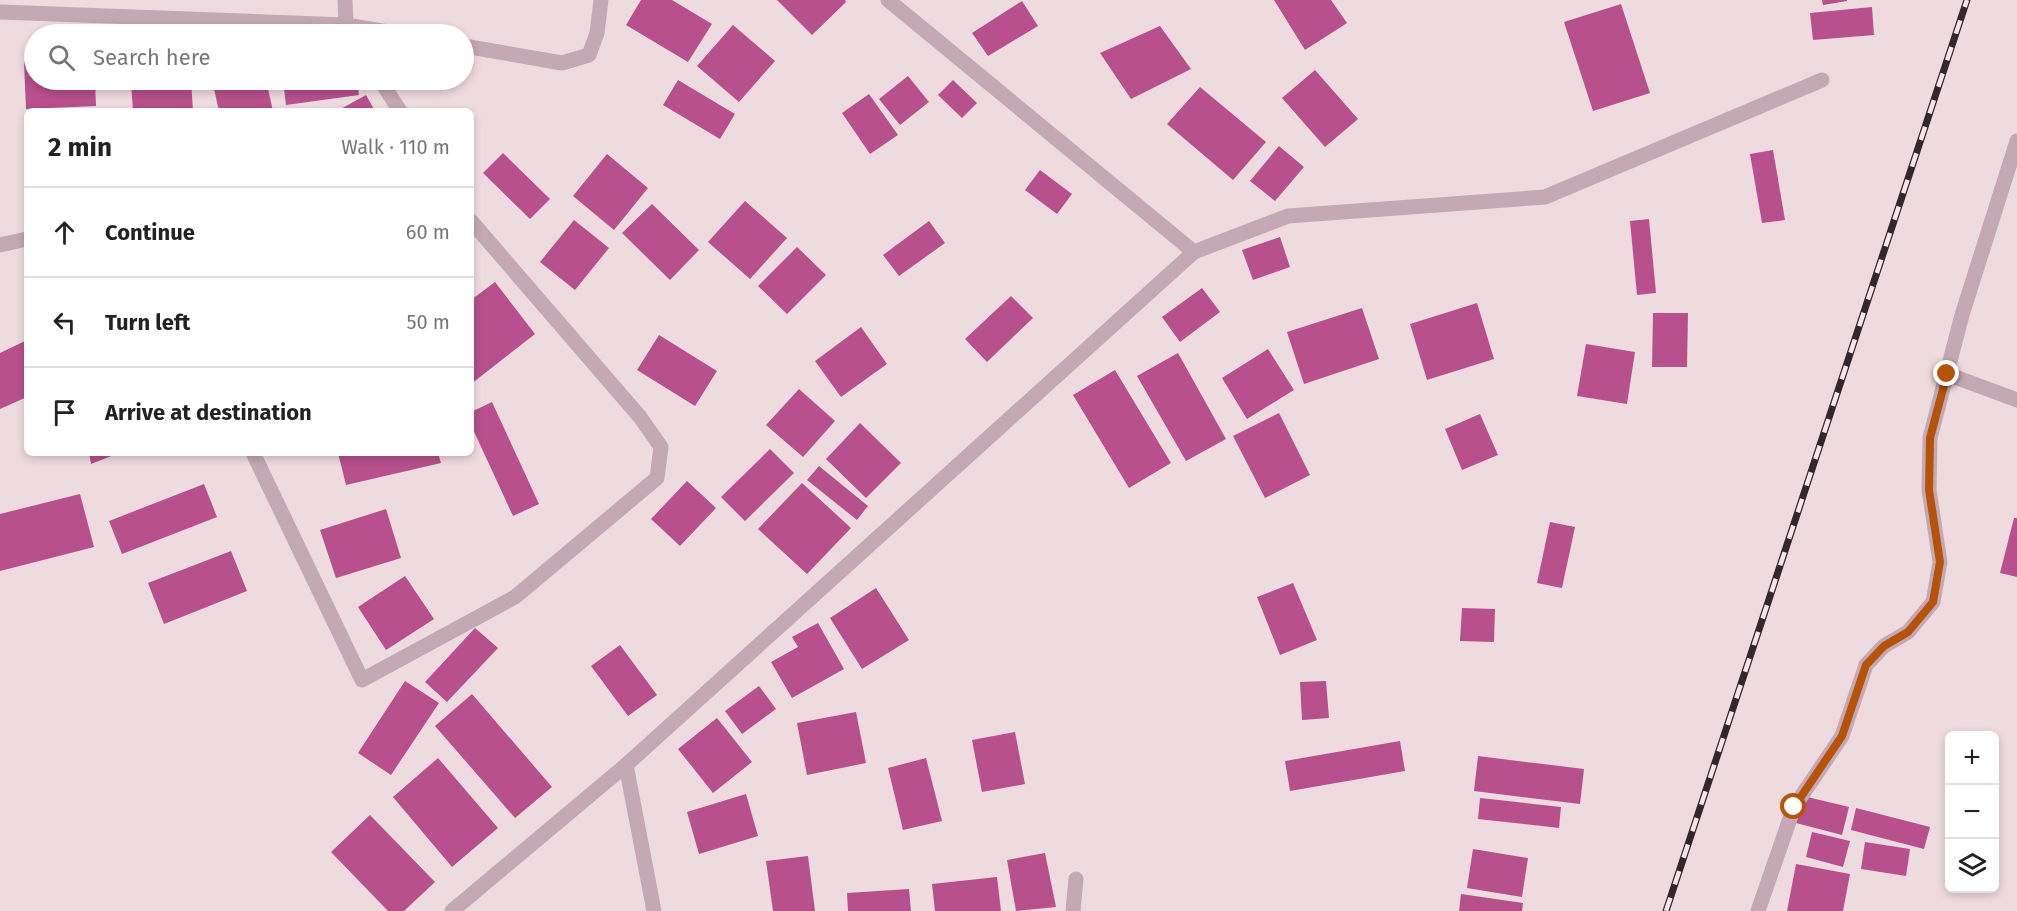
<!DOCTYPE html>
<meta charset="utf-8">
<style>
:root{--surface:#fff;--page:#f2f2f2;--text:#222;--muted:#767676;--line:#e0e0e0}
body{margin:0;font-family:"Fira Sans",sans-serif;background:var(--page);color:var(--text)}
.controls{position:absolute;right:18px;bottom:18px;display:grid;overflow:hidden;border-radius:9px;box-shadow:0 3px 9px #0003}
.controls button{width:54px;height:54px;display:grid;place-items:center;padding:0;border:0;border-bottom:2px solid var(--line);background:var(--surface);color:var(--text);font:30px sans-serif}
.stop{position:absolute;width:18px;height:18px;margin:-14px;border:4px solid #b45309;border-radius:50%;background:#fff}
.stop.end{background:#b45309;border-color:#fff;box-shadow:0 2px 6px #0008}
.list{margin:0;padding:0;list-style:none}
h2{display:flex;justify-content:space-between;align-items:center;height:78px;margin:0;padding:0 24px;font-size:26px}
h2 small{font-size:20px;font-weight:400;color:var(--muted)}
.list li{display:grid;grid-template-columns:39px 1fr auto;gap:18px;align-items:center;box-sizing:border-box;height:90px;padding:0 24px;border-top:2px solid var(--line)}
.list b{display:block;font-size:22px;white-space:nowrap}
.list em{font-size:20px;font-style:normal;color:var(--muted)}
.icon{flex:none;width:33px;height:33px;fill:none;stroke:currentColor;stroke-width:2;stroke-linecap:round;stroke-linejoin:round}
.map{position:relative;flex:none;width:2017px;height:911px;overflow:hidden}
.search{position:absolute;background:var(--surface);box-shadow:0 3px 9px #0003;left:24px;top:24px;width:450px;height:66px;display:flex;align-items:center;gap:15px;box-sizing:border-box;padding:0 21px;border-radius:33px;color:var(--muted);font-size:22px}
.panel{position:absolute;background:var(--surface);box-shadow:0 3px 9px #0003;left:24px;top:108px;width:450px;height:348px;border-radius:9px}
.map>svg:first-child{display:block}
.building{fill:#b7508c}
.lines{fill:none;stroke-linecap:round;stroke-linejoin:round}
.minor{stroke:#c4a8b3;stroke-width:15}
.rail-casing{stroke:#32272d;stroke-width:7}
.rail{stroke:#f6e6eb;stroke-width:4.5;stroke-dasharray:14;stroke-linecap:butt}
.route{stroke:#b45309;stroke-width:8}
</style>
<div class="map">
<svg width="2017" height="911" viewBox="0 0 2017 911">
<rect width="100%" height="100%" fill="#eedbe0"/>
<path class="building" d="M 641,0 L 672,0 L 712,24 L 688,62 L 626,25 Z
M 777,0 L 845,0 L 846,2 L 812,35 Z
M 1274,0 L 1331,0 L 1347,23 L 1305,50 Z
M 1822,0 L 1847,0 L 1847,1 L 1823,5 Z
M 1022,1 L 1038,26 L 988,56 L 972,33 Z
M 1621,4 L 1650,93 L 1593,111 L 1564,22 Z
M 1872,7 L 1874,35 L 1813,40 L 1810,13 Z
M 733,25 L 775,61 L 739,102 L 697,66 Z
M 1160,26 L 1191,69 L 1131,99 L 1100,53 Z
M 34,61 L 34,80 L 95,80 L 96,106 L 26,109 L 24,62 Z
M 1315,70 L 1358,119 L 1325,147 L 1282,98 Z
M 908,76 L 929,102 L 900,125 L 879,99 Z
M 191,80 L 193,111 L 133,111 L 131,83 Z
M 212,80 L 266,80 L 273,111 L 219,111 Z
M 283,80 L 357,80 L 359,95 L 286,105 Z
M 678,80 L 735,114 L 720,139 L 663,105 Z
M 953,80 L 977,103 L 962,118 L 938,95 Z
M 1200,87 L 1266,142 L 1233,180 L 1167,124 Z
M 869,94 L 898,135 L 870,154 L 842,113 Z
M 366,95 L 375,111 L 337,111 Z
M 1279,146 L 1304,167 L 1275,201 L 1250,181 Z
M 1773,150 L 1785,220 L 1762,223 L 1750,154 Z
M 503,153 L 550,199 L 530,219 L 483,173 Z
M 607,154 L 648,188 L 614,230 L 573,196 Z
M 1040,170 L 1072,194 L 1057,214 L 1025,190 Z
M 745,201 L 787,238 L 750,279 L 708,242 Z
M 652,204 L 699,250 L 670,280 L 622,233 Z
M 1649,219 L 1656,293 L 1637,295 L 1630,221 Z
M 574,220 L 609,248 L 575,290 L 540,262 Z
M 929,221 L 945,243 L 899,276 L 883,255 Z
M 1280,237 L 1290,267 L 1253,280 L 1242,250 Z
M 797,247 L 826,275 L 787,314 L 758,286 Z
M 495,282 L 535,334 L 471,384 L 471,300 Z
M 1202,288 L 1220,312 L 1180,342 L 1162,317 Z
M 1011,296 L 1033,318 L 987,362 L 965,339 Z
M 1477,303 L 1494,359 L 1427,380 L 1410,324 Z
M 1362,308 L 1379,359 L 1304,384 L 1287,332 Z
M 1653,313 L 1688,313 L 1687,367 L 1652,367 Z
M 861,327 L 887,364 L 841,397 L 815,361 Z
M 659,335 L 717,371 L 695,406 L 637,370 Z
M 27,340 L 27,397 L 0,409 L 0,353 Z
M 1586,344 L 1635,352 L 1627,404 L 1577,396 Z
M 1268,349 L 1294,390 L 1247,419 L 1222,378 Z
M 1178,353 L 1226,439 L 1186,461 L 1137,376 Z
M 1115,370 L 1171,463 L 1129,488 L 1073,395 Z
M 799,389 L 835,421 L 803,457 L 766,425 Z
M 492,402 L 539,504 L 513,516 L 471,425 L 471,412 Z
M 1279,413 L 1310,475 L 1265,498 L 1233,436 Z
M 1480,414 L 1498,455 L 1462,470 L 1445,429 Z
M 860,423 L 901,463 L 866,498 L 826,459 Z
M 770,449 L 794,473 L 745,521 L 721,497 Z
M 89,453 L 119,453 L 91,464 Z
M 338,453 L 438,453 L 441,463 L 346,485 Z
M 819,466 L 868,506 L 857,520 L 807,480 Z
M 687,481 L 716,508 L 680,546 L 651,519 Z
M 802,483 L 851,528 L 807,574 L 758,529 Z
M 204,484 L 217,517 L 122,554 L 109,521 Z
M 80,494 L 94,547 L 0,571 L 0,514 Z
M 386,509 L 401,558 L 336,578 L 320,530 Z
M 2014,518 L 2017,518 L 2017,577 L 2000,573 Z
M 1550,522 L 1575,527 L 1562,588 L 1537,583 Z
M 231,551 L 247,591 L 164,624 L 148,583 Z
M 405,576 L 434,619 L 386,650 L 358,607 Z
M 1293,583 L 1317,640 L 1280,655 L 1257,597 Z
M 876,588 L 909,640 L 862,669 L 830,618 Z
M 1462,608 L 1495,609 L 1494,642 L 1460,641 Z
M 818,623 L 844,669 L 792,698 L 771,662 L 798,647 L 792,637 Z
M 475,628 L 498,648 L 447,702 L 425,682 Z
M 620,645 L 657,695 L 628,716 L 591,666 Z
M 405,681 L 439,703 L 391,775 L 358,753 Z
M 1326,681 L 1329,718 L 1302,720 L 1300,682 Z
M 759,686 L 776,709 L 742,734 L 725,711 Z
M 472,694 L 552,787 L 515,818 L 435,726 Z
M 856,712 L 866,763 L 807,775 L 797,723 Z
M 717,718 L 752,762 L 713,793 L 678,749 Z
M 1015,732 L 1025,784 L 982,792 L 972,740 Z
M 1400,741 L 1405,771 L 1290,791 L 1285,761 Z
M 1478,756 L 1584,769 L 1580,804 L 1474,791 Z
M 438,758 L 498,828 L 452,867 L 393,797 Z
M 926,758 L 942,821 L 903,830 L 888,768 Z
M 746,794 L 758,836 L 699,854 L 687,812 Z
M 1803,796 L 1849,807 L 1842,835 L 1796,823 Z
M 1480,798 L 1561,807 L 1559,828 L 1478,819 Z
M 1856,808 L 1930,827 L 1924,849 L 1851,830 Z
M 370,815 L 435,882 L 404,911 L 388,911 L 331,852 Z
M 1812,832 L 1850,841 L 1843,867 L 1806,857 Z
M 1865,842 L 1910,849 L 1906,876 L 1861,869 Z
M 1473,849 L 1528,858 L 1522,897 L 1467,888 Z
M 1045,853 L 1056,907 L 1016,911 L 1007,860 Z
M 808,856 L 815,911 L 773,911 L 766,861 Z
M 1796,864 L 1850,874 L 1843,911 L 1787,911 Z
M 997,877 L 1001,911 L 935,911 L 932,884 Z
M 909,889 L 911,911 L 848,911 L 847,893 Z
M 1461,894 L 1523,903 L 1522,911 L 1459,911 Z"/>
<g class="lines">
<path class="minor" d="M 345,0 L 346,25 L 350,32
M 888,0 L 1194,252
M 0,12 L 346,25 L 400,34
M 464,46 L 562,63 L 589,55 L 597,33 L 601,0
M 380,80 L 400,111
M 0,245 L 27,239
M 1947,374 L 2017,400
M 253,453 L 362,680 L 515,597 L 657,478 L 661,447 L 640,417 L 471,221
M 626,765 L 654,911
M 452,911 L 626,765 L 1194,252 L 1288,216 L 1545,197 L 1822,80
M 1073,911 L 1076,879
M 1758,911 L 1794,807 L 1842,736 L 1866,665 L 1884,646 L 1908,632 L 1933,602 L 1940,562 L 1929,490 L 1930,438 L 1962,315 L 2017,141"/>
<defs>
<path id="rail" d="M 1666,911 L 1967,0"/>
</defs>
<use href="#rail" class="rail-casing"/>
<use href="#rail" class="rail"/>
</g>
<g class="lines">
<path class="route" d="M 1794,807 L 1842,736 L 1866,665 L 1884,646 L 1908,632 L 1933,602 L 1940,562 L 1929,490 L 1930,438 L 1947,374"/>
</g>
</svg>
<div class="controls">
<button>+</button>
<button>−</button>
<button><svg class="icon" aria-label="layers" viewBox="0 0 24 24"><path d="M12 4l9 5-9 5-9-5zM3 14l9 5 9-5"/></svg></button>
</div>
<div class="stop" style="left:1794px;top:807px"></div>
<div class="stop end" style="left:1947px;top:374px"></div>
<div class="search"><svg class="icon" aria-label="search" viewBox="0 0 24 24"><circle cx="10" cy="10" r="6"/><path d="M15 15l6 6"/></svg>Search here</div>
<section class="panel">
<h2>2 min<small>Walk · 110 m</small></h2>
<ul class="list">
<li><svg class="icon" aria-label="ahead" viewBox="0 0 24 24"><path d="M12 20V5M6 11l6-6 6 6"/></svg><div><b>Continue</b></div><em>60 m</em></li>
<li><svg class="icon" aria-label="left" viewBox="0 0 24 24"><path d="M17 20v-9H6M10 6l-5 5 5 5"/></svg><div><b>Turn left</b></div><em>50 m</em></li>
<li><svg class="icon" aria-label="arrive" viewBox="0 0 24 24"><path d="M6 21V4h12l-3 4 3 4H6"/></svg><div><b>Arrive at destination</b></div></li>
</ul>
</section>
</div>
